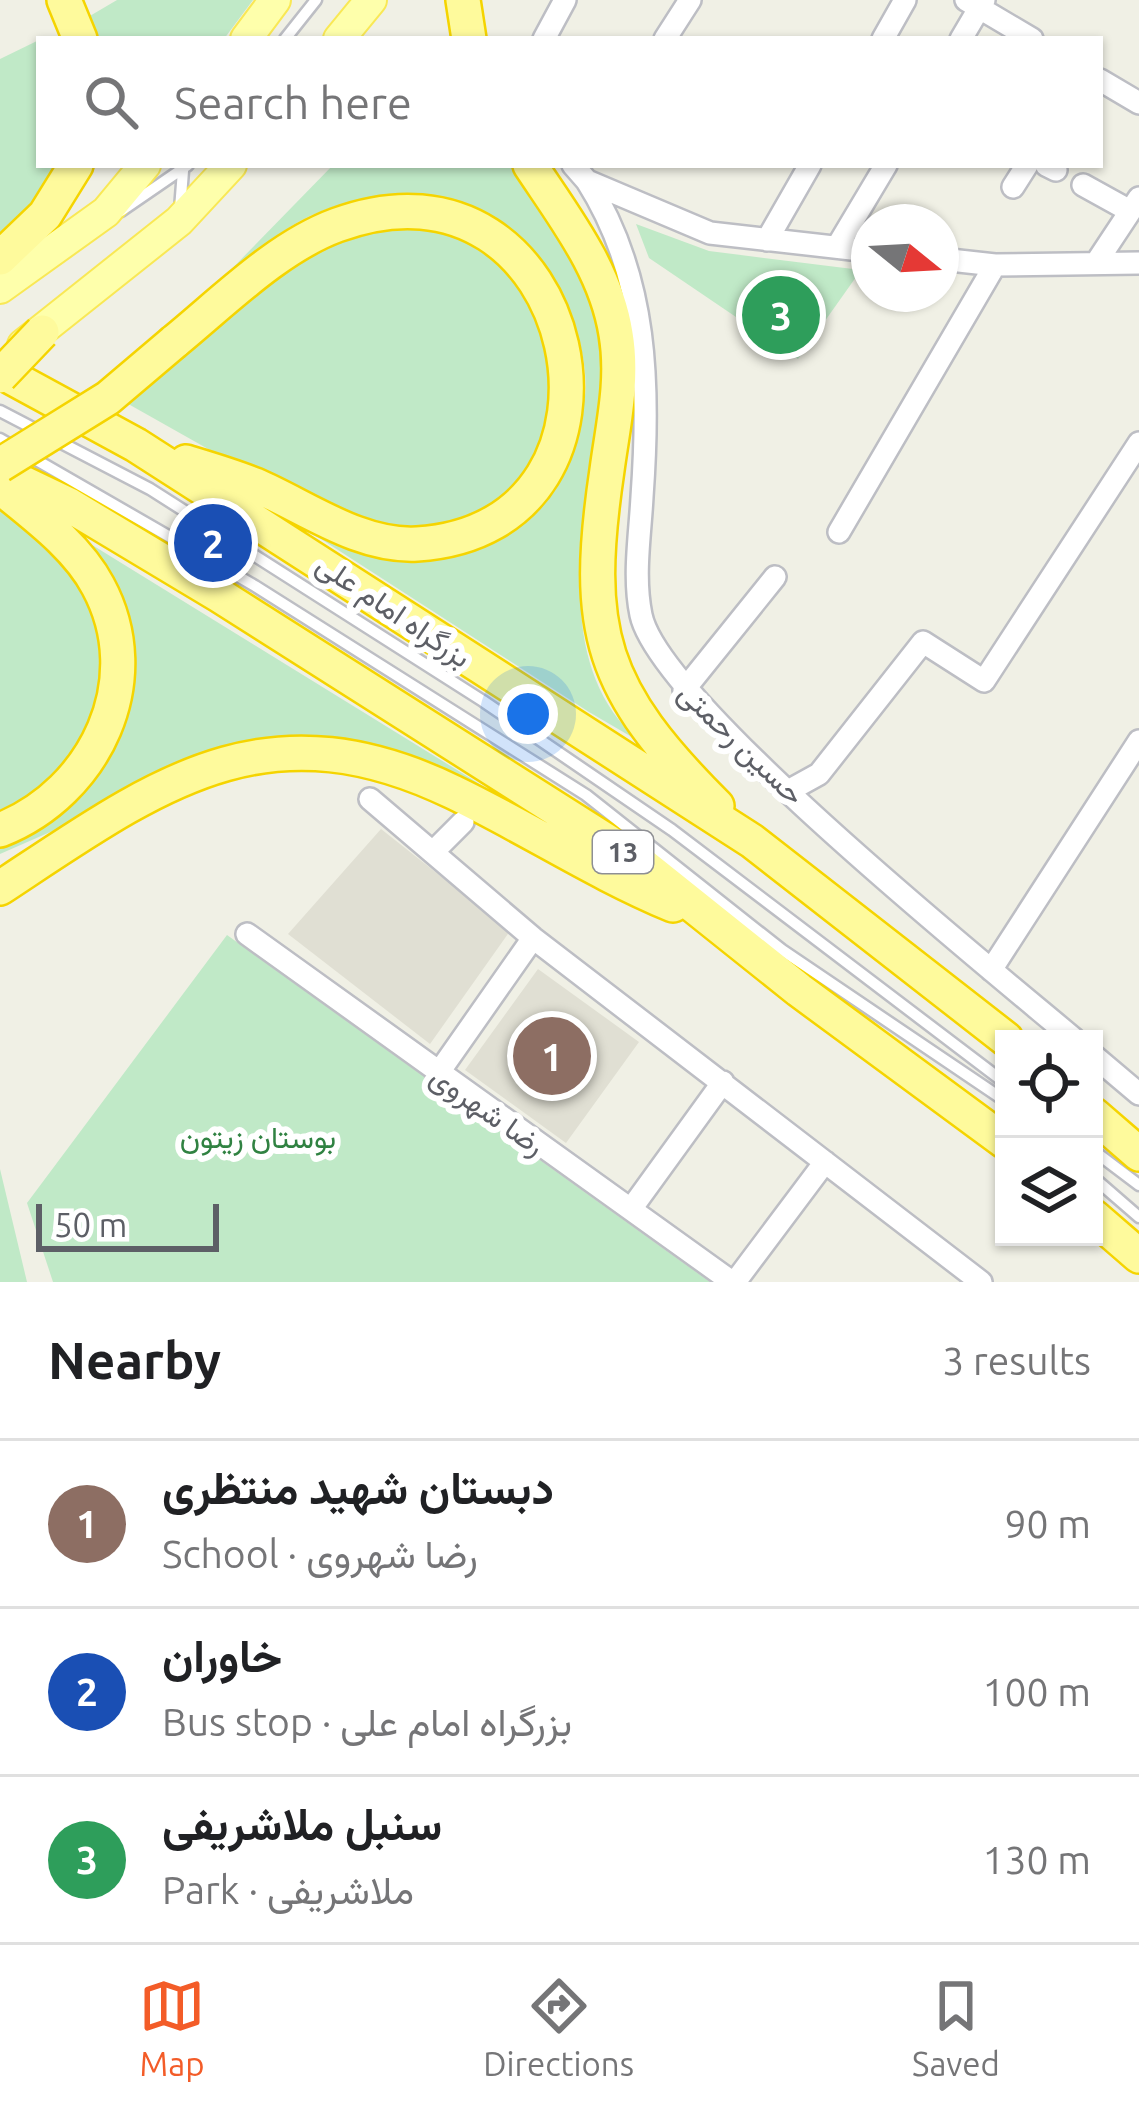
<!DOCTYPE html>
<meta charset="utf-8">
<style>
:root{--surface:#fff;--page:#f2f2f2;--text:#202124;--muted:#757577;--line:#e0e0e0;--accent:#f35c28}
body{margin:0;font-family:Ubuntu,Vazirmatn,sans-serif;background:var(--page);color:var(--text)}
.controls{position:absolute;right:36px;bottom:36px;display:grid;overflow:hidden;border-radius:0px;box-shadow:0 3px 9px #0004}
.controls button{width:108px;height:108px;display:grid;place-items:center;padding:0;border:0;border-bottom:3px solid var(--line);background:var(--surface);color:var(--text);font:60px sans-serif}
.compass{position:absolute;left:851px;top:204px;width:108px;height:108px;border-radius:50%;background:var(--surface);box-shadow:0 3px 9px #0004;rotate:108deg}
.scale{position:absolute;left:36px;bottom:30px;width:183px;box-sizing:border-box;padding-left:12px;border:6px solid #5d5f66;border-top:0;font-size:33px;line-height:42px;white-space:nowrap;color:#5d5f66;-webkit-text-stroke:9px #fff;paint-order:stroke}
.you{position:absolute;left:528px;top:714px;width:42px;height:42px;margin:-30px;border:9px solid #fff;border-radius:50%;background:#1a73e8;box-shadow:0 0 0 18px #1a73e833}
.badge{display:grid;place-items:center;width:78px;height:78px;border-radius:50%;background:var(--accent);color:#fff;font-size:39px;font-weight:700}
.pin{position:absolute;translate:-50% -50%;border:6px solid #fff;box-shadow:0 3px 12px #0006}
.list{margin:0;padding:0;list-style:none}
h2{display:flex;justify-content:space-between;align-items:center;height:156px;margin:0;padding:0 48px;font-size:51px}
h2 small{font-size:39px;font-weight:400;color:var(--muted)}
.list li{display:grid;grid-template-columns:78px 1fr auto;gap:36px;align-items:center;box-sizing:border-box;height:168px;padding:0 48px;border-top:3px solid var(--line)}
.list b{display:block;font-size:45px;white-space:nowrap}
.list p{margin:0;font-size:39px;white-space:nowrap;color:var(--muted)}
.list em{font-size:39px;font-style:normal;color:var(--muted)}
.icon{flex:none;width:66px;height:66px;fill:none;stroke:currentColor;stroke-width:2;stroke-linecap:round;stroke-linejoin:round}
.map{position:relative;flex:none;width:1139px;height:1282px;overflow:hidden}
.search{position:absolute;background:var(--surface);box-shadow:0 3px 9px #0004;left:36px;right:36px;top:36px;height:132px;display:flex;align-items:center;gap:30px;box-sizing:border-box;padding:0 42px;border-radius:0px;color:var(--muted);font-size:45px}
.sheet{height:660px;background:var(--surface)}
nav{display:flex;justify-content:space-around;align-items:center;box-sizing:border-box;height:168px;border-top:3px solid var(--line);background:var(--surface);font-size:33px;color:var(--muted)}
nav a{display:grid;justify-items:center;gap:6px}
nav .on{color:var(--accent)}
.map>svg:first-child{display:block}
.education{fill:#e0dfd3}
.green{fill:#c0e9c7}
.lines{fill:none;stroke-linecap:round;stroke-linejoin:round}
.service-casing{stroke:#bdbec4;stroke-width:15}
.minor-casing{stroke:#bdbec4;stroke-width:26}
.primary-casing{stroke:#f9e855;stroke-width:34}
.trunk-casing{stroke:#f5d400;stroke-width:38}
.service{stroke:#fff;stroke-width:10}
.minor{stroke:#fff;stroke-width:21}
.primary{stroke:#feffab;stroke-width:30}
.trunk{stroke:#fefa9c;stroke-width:33}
.trunk-bridge-casing{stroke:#f5d400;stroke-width:38;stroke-linecap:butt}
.trunk-bridge{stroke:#fefa9c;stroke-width:33}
.labels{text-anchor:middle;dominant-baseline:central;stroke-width:12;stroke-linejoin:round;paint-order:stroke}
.shield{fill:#fff;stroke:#8e8f94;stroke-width:3}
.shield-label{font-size:27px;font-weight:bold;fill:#5d5f66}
.street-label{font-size:30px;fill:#5d5f66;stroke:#fff}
.park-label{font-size:30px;fill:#308242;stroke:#fff}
</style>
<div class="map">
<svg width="1139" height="1282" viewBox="0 0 1139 1282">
<rect width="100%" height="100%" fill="#f0f0e5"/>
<path class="education" d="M 381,829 L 510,931 L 430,1044 L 288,934 Z
M 538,969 L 639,1042 L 566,1143 L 465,1070 Z"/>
<path class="green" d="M 117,0 L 253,0 L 224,39 L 89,39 L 83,20 Z
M 39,40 L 39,165 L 69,165 L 0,248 L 0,59 Z
M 333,165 L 515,165 C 556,228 605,295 607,373 C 607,399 598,428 594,454 C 580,542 561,656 625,727 C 638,742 662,753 678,764 L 589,712 L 242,488 L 462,546 C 490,515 562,449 579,417 C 593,390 582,346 573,319 C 534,208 418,168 312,215 C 277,231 245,261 216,285 Z
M 636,224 L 709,251 L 861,270 L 798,359 L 649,258 Z
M 372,226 L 434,229 L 480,246 L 517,275 L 558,377 L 540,452 L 496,504 L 446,528 L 372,527 L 265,481 L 123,401 L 291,263 Z
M 0,498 L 68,556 L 104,628 L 100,711 L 58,783 L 0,817 Z
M 50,519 L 629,876 L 350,745 L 278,737 L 200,754 L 73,822 L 0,854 L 0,839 L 23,830 L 126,680 Z
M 227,935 L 710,1282 L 53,1282 L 27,1203 Z
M 0,1169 L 27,1282 L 0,1282 Z"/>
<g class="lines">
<defs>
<path id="service" d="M 285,39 L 316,0
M 180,209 L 183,171
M 121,211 L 188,165
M 0,411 L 150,489 L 483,701 L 672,830 L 1004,1082
M 0,439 L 255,586 L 586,795 L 782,950 L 1004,1100
M 1094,1151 L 1139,1185
M 1094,1178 L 1139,1217"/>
<path id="minor" d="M 966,0 L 1032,39
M 544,39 L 565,0
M 665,39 L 690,0
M 883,39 L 905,0
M 961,39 L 984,0
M 1100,80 L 1139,103
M 573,165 L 587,181 L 710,233 L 869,251
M 1046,165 L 1056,170
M 587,181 C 648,277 650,386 642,497 C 640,536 633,576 641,615 C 659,702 991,969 1074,1039
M 1083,185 L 1130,211
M 1013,187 L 1027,165
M 767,240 L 810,165
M 837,247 L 886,165
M 941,259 L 995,265 L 1139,263
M 1096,263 L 1139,198
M 839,532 L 995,265
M 684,690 L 775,577
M 790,790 L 819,774 L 923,642 L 984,681 L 1139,443
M 370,799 L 533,938 L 981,1282
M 433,852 L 463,822
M 247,934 L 732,1282
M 991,970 L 1139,741
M 1094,1056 L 1139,1094
M 437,1075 L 533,938
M 631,1209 L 723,1082
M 735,1282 L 825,1162"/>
<path id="primary" d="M 246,39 L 275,0
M 339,39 L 371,0
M 0,288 L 106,212 L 145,165
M 23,345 L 179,221 L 231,165"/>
<path id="trunk" d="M 64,0 L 80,39
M 463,0 L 469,39
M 530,165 C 565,218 606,270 616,334 C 624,380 613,425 607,470 C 583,632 600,689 717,806
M 0,258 L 45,215 L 76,165
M 174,342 C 223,302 277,247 337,225 C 583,134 663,529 417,544 C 359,547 306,507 255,485 C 233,476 209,469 186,462
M 0,371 L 136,445 L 752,841 L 1006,1039
M 0,472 L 69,505 L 219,595 L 635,859 L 799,990 L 1004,1141
M 0,487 C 34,515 77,546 98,586 C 149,680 96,792 0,830
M 0,888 C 156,785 264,701 453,792 C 528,828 596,873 673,905
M 1094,1115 L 1139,1154
M 1094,1217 L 1139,1256"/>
</defs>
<use href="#service" class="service-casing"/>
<use href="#minor" class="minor-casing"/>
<use href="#primary" class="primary-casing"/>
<use href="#trunk" class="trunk-casing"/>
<use href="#service" class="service"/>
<use href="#minor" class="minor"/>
<use href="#primary" class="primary"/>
<use href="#trunk" class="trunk"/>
<defs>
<path id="trunk-bridge" d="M 0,376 L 42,332
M 0,465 L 108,398 L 174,342"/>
</defs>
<use href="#trunk-bridge" class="trunk-bridge-casing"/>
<use href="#trunk-bridge" class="trunk-bridge"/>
</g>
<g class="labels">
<rect class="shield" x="593" y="831" width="60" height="42" rx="9"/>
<g class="shield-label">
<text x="623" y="852">13</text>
</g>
<g class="street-label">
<text transform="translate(394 610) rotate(34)">بزرگراه امام علی</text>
<text transform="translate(742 743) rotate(44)">حسین رحمتی</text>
<text transform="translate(488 1110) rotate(35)">رضا شهروی</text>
</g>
<g class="park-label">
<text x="258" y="1137">بوستان زیتون</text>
</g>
</g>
</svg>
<div class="controls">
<button><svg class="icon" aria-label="locate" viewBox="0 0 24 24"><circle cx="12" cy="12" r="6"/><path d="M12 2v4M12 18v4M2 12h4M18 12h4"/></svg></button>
<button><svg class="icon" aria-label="layers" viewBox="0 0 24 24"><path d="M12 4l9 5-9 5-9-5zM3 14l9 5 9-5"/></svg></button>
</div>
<svg class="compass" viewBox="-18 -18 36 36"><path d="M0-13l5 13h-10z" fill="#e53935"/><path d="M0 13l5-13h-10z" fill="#757577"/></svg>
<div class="scale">50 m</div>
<div class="you"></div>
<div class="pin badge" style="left:552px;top:1056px;background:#8d6e63">1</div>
<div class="pin badge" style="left:213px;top:543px;background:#1a4fb4">2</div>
<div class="pin badge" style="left:781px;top:315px;background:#2e9e5b">3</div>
<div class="search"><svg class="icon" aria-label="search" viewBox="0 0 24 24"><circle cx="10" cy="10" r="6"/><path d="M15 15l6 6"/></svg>Search here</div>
</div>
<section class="sheet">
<h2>Nearby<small>3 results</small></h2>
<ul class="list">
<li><span class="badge" style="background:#8d6e63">1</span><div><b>دبستان شهید منتظری</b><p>School · رضا شهروی</p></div><em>90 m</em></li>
<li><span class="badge" style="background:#1a4fb4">2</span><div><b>خاوران</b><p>Bus stop · بزرگراه امام علی</p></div><em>100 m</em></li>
<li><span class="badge" style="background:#2e9e5b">3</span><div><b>سنبل ملاشریفی</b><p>Park · ملاشریفی</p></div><em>130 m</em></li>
</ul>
</section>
<nav>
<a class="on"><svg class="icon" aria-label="map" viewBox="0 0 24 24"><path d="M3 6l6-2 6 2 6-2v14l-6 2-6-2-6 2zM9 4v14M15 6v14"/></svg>Map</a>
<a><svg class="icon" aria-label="directions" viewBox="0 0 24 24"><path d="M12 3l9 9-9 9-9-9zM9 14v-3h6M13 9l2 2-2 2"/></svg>Directions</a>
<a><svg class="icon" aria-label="saved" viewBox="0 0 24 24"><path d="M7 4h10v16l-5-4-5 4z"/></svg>Saved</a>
</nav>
